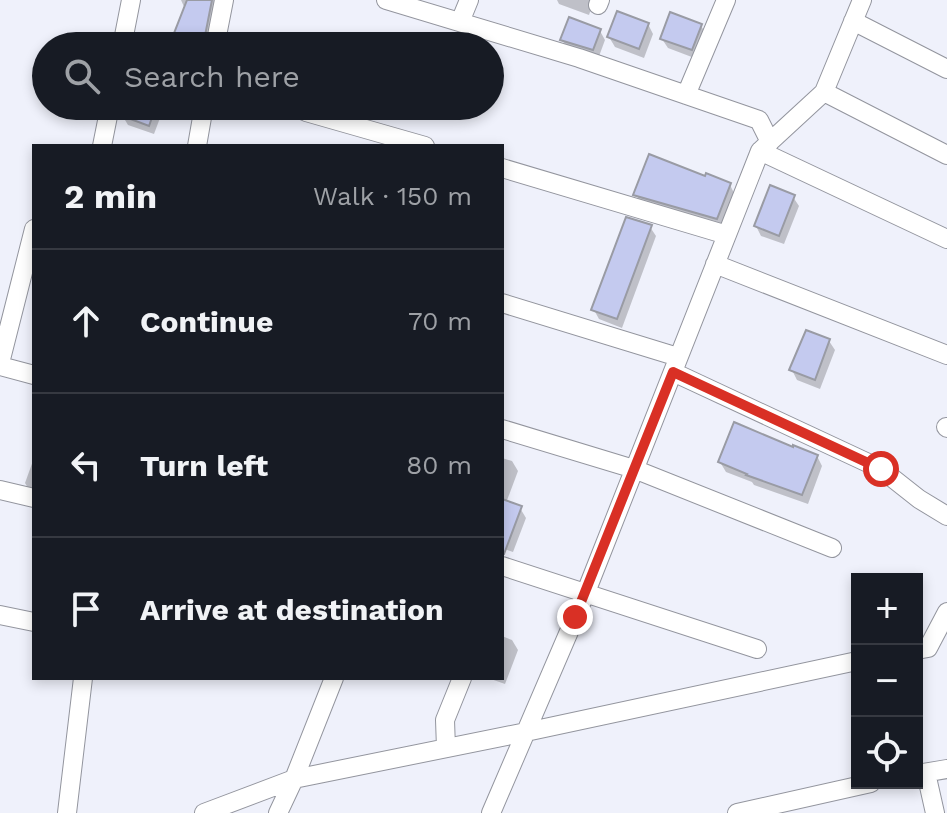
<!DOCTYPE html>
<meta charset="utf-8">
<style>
:root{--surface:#171b24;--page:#242831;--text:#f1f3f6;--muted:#9ea1a6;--line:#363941}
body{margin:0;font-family:"Work Sans",sans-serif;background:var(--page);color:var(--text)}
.controls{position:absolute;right:24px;bottom:24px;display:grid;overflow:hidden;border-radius:0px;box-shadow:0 4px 12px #0003}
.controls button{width:72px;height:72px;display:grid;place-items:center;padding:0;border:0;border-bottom:2px solid var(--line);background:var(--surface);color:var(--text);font:40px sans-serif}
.stop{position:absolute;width:24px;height:24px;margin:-18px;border:6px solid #d93025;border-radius:50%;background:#fff}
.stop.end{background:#d93025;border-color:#fff;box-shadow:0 2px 8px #0008}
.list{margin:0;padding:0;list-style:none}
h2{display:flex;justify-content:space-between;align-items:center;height:104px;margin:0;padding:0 32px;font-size:34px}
h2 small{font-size:26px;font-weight:400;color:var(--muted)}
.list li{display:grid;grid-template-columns:52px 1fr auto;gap:24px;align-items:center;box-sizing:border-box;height:144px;padding:0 32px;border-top:2px solid var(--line)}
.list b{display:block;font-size:30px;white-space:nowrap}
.list em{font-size:26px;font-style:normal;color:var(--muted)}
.icon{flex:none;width:44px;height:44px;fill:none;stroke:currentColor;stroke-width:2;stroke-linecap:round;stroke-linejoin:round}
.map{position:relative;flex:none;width:947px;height:813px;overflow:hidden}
.search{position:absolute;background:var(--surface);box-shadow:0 4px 12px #0003;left:32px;top:32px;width:472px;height:88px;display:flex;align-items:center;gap:20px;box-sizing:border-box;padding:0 28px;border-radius:44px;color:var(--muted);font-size:30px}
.panel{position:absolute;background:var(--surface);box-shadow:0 4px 12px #0003;left:32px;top:144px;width:472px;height:536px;border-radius:0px}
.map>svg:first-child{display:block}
.shadow{fill:#0003}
.building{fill:#c4caef;stroke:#999ba4;stroke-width:2}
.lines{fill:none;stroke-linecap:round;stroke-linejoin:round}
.minor-casing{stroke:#93959e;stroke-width:20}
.minor{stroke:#fff;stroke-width:18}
.route{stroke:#d93025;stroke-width:10}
</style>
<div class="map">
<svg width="947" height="813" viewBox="0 0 947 813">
<rect width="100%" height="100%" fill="#eff1fb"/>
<path class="shadow" d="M 181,0 L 223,0 L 209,46 L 176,46 L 173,41 L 185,9 Z
M 557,0 L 594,0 L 589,15 L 559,4 Z
M 648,24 L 653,34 L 644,58 L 615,47 L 609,37 Z
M 701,26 L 707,35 L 697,59 L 668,48 L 662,39 Z
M 600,31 L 605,40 L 598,59 L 568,49 L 562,40 Z
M 400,34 L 434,46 L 395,46 Z
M 123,106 L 160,106 L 163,110 L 154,134 L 128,125 L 122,115 Z
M 460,106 L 478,106 L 476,112 Z
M 730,185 L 735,195 L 722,228 L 641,204 L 636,194 Z
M 793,197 L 799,206 L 784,244 L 761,236 L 756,226 Z
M 650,227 L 656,236 L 622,328 L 599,319 L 594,310 Z
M 829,341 L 835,350 L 820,389 L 797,380 L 792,370 Z
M 817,456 L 822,466 L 808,504 L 754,485 L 752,482 L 726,472 L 720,462 Z
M 34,458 L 34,494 L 31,493 L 25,483 Z
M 502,458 L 512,461 L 518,471 L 506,503 L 520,508 L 526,518 L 513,552 L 502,548 Z
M 502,636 L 512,640 L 518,650 L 505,684 L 488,678 L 502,678 Z"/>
<path class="building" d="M 187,0 L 212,0 L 203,46 L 184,46 L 171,41 Z
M 617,11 L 649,23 L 639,49 L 607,37 Z
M 670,12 L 702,24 L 692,50 L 660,39 Z
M 569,17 L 601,29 L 593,50 L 560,40 Z
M 122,106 L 156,106 L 149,126 L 120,115 Z
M 649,154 L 705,176 L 706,173 L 731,183 L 717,219 L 633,195 Z
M 770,185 L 795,195 L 779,236 L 754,226 Z
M 626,217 L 652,225 L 617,319 L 591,310 Z
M 806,330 L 830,339 L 815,380 L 789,370 Z
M 734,422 L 793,447 L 793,445 L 818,455 L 802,495 L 746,475 L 747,474 L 718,462 Z
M 502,499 L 522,506 L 504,554 L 502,554 Z"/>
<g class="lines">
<defs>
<path id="minor" d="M 386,0 L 579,58 L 759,120 L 770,142
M 598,5 L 600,0
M 853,21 L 947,69
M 460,22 L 469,0
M 122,46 L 131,0
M 215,46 L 224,0
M 824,92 L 947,155
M 686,95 L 726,0
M 306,112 L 425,146
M 102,146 L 110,106
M 197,146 L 204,106
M 760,151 L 947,239
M 502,168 L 727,235
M 715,264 L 947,355
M 502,303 L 678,357
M 0,363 L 34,229
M 0,366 L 34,375
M 673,372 L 881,469 L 919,499 L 947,516
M 946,427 L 947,428
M 502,429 L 634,469 L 832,548
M 0,490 L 34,498
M 502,566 L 757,649
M 0,615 L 34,622
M 917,650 L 928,648 L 947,612
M 446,748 L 445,720 L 462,678
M 926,773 L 935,813
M 917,774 L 947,769
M 67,813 L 83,678
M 204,813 L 294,779 L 334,678
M 278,813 L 294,779 L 526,732 L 857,661
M 491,813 L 586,592 L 760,151 L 824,92 L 862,0
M 737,813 L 871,783"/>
</defs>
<use href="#minor" class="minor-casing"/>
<use href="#minor" class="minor"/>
</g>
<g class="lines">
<path class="route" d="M 575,617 L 673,372 L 881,469"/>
</g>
</svg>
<div class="controls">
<button>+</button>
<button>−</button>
<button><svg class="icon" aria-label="locate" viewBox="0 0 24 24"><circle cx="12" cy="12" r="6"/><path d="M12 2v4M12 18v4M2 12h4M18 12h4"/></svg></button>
</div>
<div class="stop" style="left:881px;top:469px"></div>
<div class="stop end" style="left:575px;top:617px"></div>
<div class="search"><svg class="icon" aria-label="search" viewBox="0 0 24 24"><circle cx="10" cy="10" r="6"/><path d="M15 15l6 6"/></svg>Search here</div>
<section class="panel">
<h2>2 min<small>Walk · 150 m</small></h2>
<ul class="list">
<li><svg class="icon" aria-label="ahead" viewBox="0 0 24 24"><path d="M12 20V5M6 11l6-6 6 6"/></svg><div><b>Continue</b></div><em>70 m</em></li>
<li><svg class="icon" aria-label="left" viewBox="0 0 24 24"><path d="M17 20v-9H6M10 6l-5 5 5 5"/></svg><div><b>Turn left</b></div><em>80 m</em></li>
<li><svg class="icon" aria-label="arrive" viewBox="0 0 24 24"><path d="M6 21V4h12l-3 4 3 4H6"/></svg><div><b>Arrive at destination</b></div></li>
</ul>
</section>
</div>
